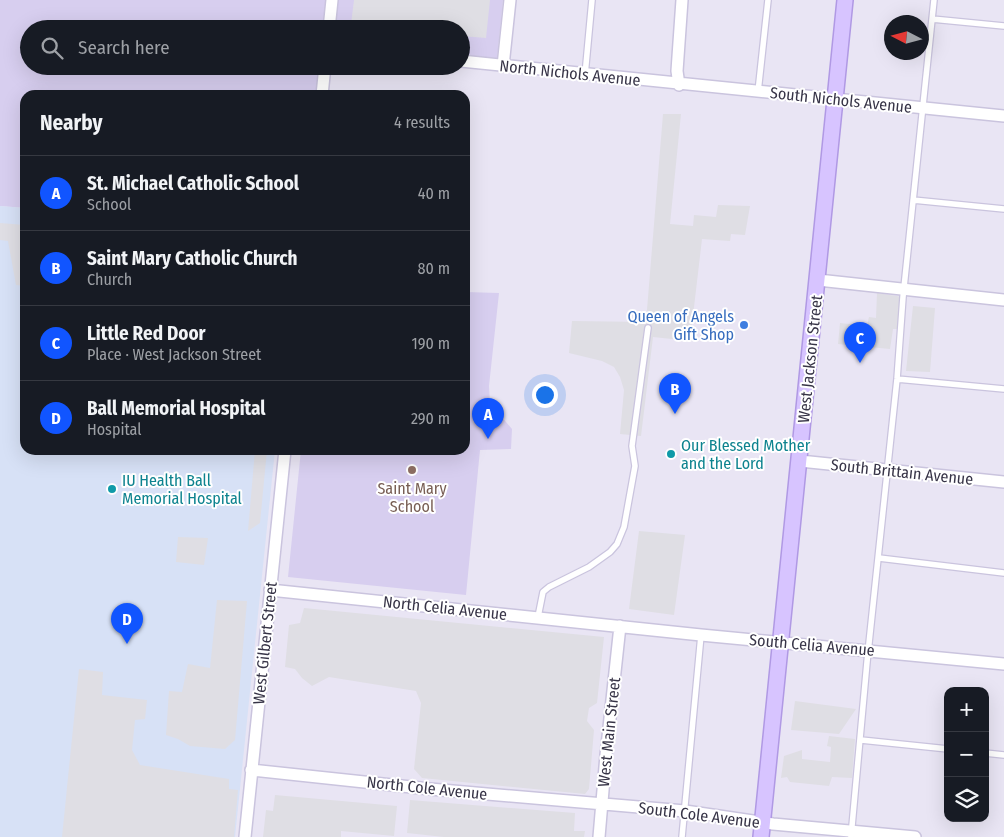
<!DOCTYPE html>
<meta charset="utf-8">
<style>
:root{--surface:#171b24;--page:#242831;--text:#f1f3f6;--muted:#9ea1a6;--line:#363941;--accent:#15f}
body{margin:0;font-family:"Fira Sans Condensed",sans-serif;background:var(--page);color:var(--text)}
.controls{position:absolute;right:15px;bottom:15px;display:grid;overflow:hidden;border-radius:10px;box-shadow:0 5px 20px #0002}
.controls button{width:45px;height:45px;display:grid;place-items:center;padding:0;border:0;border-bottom:1px solid var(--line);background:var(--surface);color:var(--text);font:25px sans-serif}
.compass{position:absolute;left:884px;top:15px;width:45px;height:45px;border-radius:50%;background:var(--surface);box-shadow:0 5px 20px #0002;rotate:276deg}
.you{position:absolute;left:544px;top:394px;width:18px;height:18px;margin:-12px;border:4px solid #fff;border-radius:50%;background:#1a73e8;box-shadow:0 0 0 8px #1a73e833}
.badge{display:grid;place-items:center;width:32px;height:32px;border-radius:50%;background:var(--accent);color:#fff;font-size:16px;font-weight:700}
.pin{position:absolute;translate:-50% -41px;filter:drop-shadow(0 1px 2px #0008)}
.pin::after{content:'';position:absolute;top:26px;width:18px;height:15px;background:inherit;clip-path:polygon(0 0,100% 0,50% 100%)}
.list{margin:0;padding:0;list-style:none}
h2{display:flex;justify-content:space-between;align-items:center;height:65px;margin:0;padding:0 20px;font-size:21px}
h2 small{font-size:16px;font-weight:400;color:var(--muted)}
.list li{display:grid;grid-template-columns:32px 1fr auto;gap:15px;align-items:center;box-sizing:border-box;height:75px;padding:0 20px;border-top:1px solid var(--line)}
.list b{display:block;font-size:19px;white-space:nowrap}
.list p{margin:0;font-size:16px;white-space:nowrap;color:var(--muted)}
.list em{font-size:16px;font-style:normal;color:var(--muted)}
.icon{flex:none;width:28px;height:28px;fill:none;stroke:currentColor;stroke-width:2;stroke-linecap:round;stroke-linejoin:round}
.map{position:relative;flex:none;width:1004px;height:837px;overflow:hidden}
.search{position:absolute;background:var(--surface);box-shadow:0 5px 20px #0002;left:20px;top:20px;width:450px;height:55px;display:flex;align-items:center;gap:12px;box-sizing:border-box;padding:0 18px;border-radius:28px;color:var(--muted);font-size:19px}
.panel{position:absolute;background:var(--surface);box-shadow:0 5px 20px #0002;left:20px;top:90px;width:450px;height:365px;border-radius:15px}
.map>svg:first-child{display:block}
.education{fill:#d7ceef}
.medical{fill:#d7e1f6}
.parking{fill:#dfdee4}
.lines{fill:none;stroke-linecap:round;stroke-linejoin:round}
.service-casing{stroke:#cac4de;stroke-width:8}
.minor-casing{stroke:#cac4de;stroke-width:14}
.secondary-casing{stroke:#b099e4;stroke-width:18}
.service{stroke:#fff;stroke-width:5.5}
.minor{stroke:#fff;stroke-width:11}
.secondary{stroke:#d7c4ff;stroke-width:15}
.shop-dot{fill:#3f7fe0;stroke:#fff;stroke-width:2}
.culture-dot{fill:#0f9aa8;stroke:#fff;stroke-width:2}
.education-dot{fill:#8d6e63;stroke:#fff;stroke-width:2}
.labels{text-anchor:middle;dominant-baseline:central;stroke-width:4;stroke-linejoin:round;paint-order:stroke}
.street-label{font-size:16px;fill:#373447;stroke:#fff}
.shop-label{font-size:16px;fill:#366cbe;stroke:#fff;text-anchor:end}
.culture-label{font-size:16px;fill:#0d838f;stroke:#fff;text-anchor:start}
.education-label{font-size:16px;fill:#785e54;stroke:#fff}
</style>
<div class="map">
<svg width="1004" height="837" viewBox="0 0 1004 837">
<rect width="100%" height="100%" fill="#e9e5f4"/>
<path class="education" d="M 0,0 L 503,0 L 497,59 L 461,55 L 461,29 L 29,29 L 29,66 L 321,66 L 318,95 L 25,95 L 25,208 L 0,206 Z
M 465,292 L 499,293 L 489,386 L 490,403 L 512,429 L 511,449 L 480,450 L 466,595 L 288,577 L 301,450 L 465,450 Z"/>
<path class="medical" d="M 0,206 L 25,208 L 25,450 L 275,450 L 235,837 L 0,837 Z"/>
<path class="parking" d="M 354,0 L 490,0 L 486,38 L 461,36 L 461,29 L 395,29 L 351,24 Z
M 663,114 L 681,114 L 670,224 L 693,226 L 694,215 L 716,217 L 718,205 L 750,206 L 745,235 L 731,234 L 730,241 L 702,239 L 690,341 L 653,337 L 641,436 L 620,434 L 624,390 L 620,377 L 614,367 L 602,361 L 569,353 L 572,321 L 646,322 Z
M 0,223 L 25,225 L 25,286 L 16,285 L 8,241 L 0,240 Z
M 877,293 L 903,297 L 901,329 L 893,329 L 890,349 L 838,344 L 840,323 L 867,326 L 869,317 L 876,318 Z
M 913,306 L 935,308 L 930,372 L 906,371 Z
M 255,450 L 267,450 L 260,523 L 248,531 Z
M 639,531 L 685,535 L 674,615 L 629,609 Z
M 178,537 L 208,538 L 204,565 L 176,562 Z
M 217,600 L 247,601 L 235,740 L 225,749 L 190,746 L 178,739 L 166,735 L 169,691 L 182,692 L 188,664 L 210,668 Z
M 304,608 L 604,637 L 597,703 L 589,708 L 587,721 L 594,730 L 589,789 L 585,794 L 422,778 L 414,769 L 421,703 L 416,691 L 329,677 L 312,686 L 302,678 L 295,669 L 285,667 L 289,625 L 300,623 Z
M 79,669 L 103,672 L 102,695 L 147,700 L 145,719 L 135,720 L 132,750 L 140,765 L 229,779 L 229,789 L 238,790 L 234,837 L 62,837 Z
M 795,701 L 856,709 L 839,734 L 791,730 Z
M 829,736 L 855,739 L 852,778 L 832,777 L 829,786 L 790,782 L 787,777 L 781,778 L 784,756 L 802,750 L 802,759 L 830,762 L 831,747 L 827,746 Z
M 275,795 L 397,806 L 394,836 L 341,831 L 341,837 L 263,837 L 266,810 L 273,811 Z
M 410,800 L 575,813 L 574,831 L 585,831 L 584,837 L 444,837 L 407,833 Z"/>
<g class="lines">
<defs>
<path id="service" d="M 932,19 L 1004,26
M 585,75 L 592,0
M 758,92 L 768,0
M 913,200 L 1004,209
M 897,379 L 1004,389
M 879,558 L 1004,573
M 538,617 L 543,592 L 549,587 L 589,567 L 610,552 L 617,544 L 624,527 L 635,466 L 632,446 L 648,328
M 861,740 L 948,749
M 985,753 L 1004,755
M 682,837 L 701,635
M 851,837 L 867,662 L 897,379 L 903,297 L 934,0"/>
<path id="minor" d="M 329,29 L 332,0
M 461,61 L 1004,116
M 503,66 L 510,0
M 679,85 L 677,71 L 682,0
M 322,95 L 325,66
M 818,280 L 1004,300
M 800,461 L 1004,482
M 270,590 L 701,635 L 1004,664
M 251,770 L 430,789 L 685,811 L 773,824 L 915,837
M 245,837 L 285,450
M 599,837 L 606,755 L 620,626"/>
<path id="secondary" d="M 761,837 L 845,0"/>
</defs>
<use href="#service" class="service-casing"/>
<use href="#minor" class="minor-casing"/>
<use href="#secondary" class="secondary-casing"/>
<use href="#service" class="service"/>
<use href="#minor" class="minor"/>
<use href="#secondary" class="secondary"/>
</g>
<circle class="shop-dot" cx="744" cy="325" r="5"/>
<g class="culture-dot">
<circle cx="671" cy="454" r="5"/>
<circle cx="112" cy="489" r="5"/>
</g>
<circle class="education-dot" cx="412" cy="470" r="5"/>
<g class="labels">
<g class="street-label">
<text transform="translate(570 73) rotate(6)">North Nichols Avenue</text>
<text transform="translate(841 100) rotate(6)">South Nichols Avenue</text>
<text transform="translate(810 359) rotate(-84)">West Jackson Street</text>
<text transform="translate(902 472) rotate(6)">South Brittain Avenue</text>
<text transform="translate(445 608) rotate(6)">North Celia Avenue</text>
<text transform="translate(265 643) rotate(-84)">West Gilbert Street</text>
<text transform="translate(812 645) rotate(5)">South Celia Avenue</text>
<text transform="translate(609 732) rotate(-84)">West Main Street</text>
<text transform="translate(427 788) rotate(6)">North Cole Avenue</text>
<text transform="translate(699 815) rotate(7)">South Cole Avenue</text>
</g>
<g class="shop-label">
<text x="734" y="316">Queen of Angels<tspan x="734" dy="18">Gift Shop</tspan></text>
</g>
<g class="culture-label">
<text x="681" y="445">Our Blessed Mother<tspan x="681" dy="18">and the Lord</tspan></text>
<text x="122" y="480">IU Health Ball<tspan x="122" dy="18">Memorial Hospital</tspan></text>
</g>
<g class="education-label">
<text x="412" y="488">Saint Mary<tspan x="412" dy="18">School</tspan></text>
</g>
</g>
</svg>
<div class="controls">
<button>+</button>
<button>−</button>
<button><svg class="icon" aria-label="layers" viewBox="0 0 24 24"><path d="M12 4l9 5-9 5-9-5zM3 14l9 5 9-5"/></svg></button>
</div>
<svg class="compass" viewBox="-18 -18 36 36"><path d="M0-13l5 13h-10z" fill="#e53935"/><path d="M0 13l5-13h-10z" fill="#9ea1a6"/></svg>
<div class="you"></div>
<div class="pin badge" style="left:488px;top:439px">A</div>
<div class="pin badge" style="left:675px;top:414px">B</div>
<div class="pin badge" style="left:860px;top:363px">C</div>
<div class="pin badge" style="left:127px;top:644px">D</div>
<div class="search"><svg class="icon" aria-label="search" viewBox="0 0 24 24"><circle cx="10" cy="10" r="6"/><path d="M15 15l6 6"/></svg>Search here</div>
<section class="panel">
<h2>Nearby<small>4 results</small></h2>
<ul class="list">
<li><span class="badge">A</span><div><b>St. Michael Catholic School</b><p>School</p></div><em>40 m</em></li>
<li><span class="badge">B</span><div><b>Saint Mary Catholic Church</b><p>Church</p></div><em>80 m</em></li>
<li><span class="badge">C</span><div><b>Little Red Door</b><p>Place · West Jackson Street</p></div><em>190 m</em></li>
<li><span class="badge">D</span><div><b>Ball Memorial Hospital</b><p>Hospital</p></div><em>290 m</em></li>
</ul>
</section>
</div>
